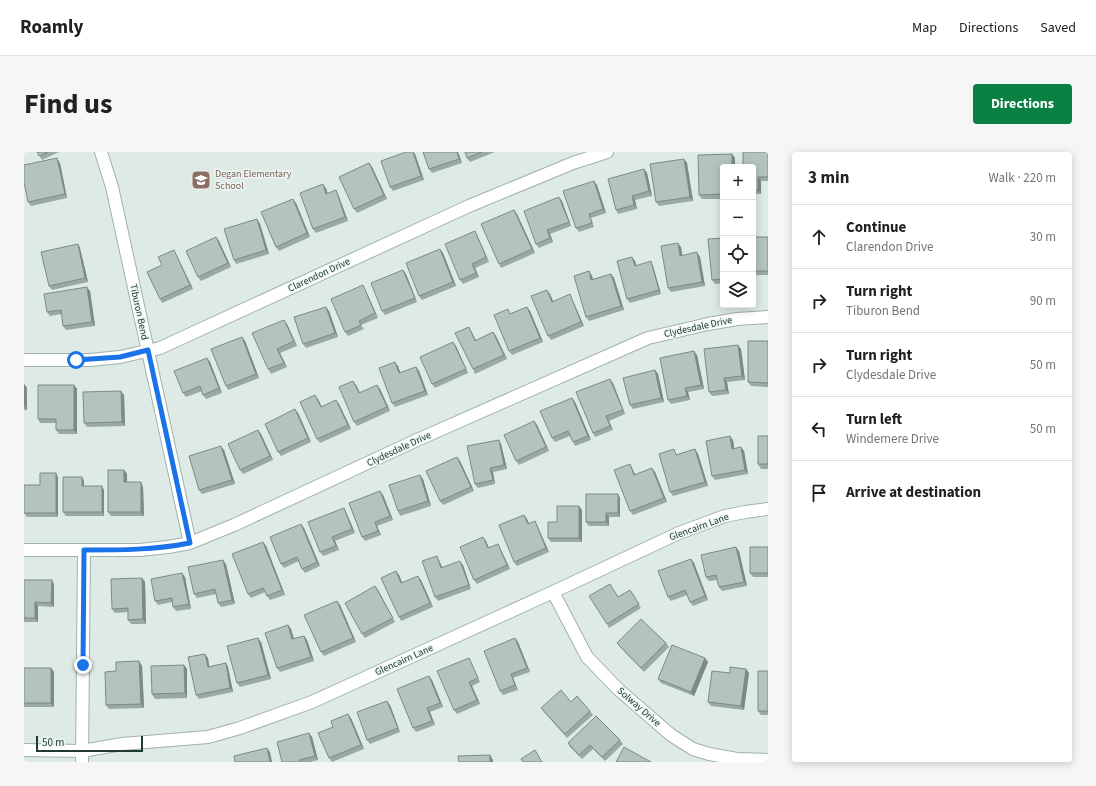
<!DOCTYPE html>
<meta charset="utf-8">
<style>
:root{--surface:#fff;--page:#f6f6f6;--text:#202124;--muted:#757577;--line:#e0e0e0;--accent:#0b8043}
body{margin:0;font-family:"Source Sans 3",sans-serif;background:var(--page);color:var(--text)}
.controls{position:absolute;right:12px;top:12px;display:grid;overflow:hidden;border-radius:4px;box-shadow:0 2px 10px #0003}
.controls button{width:36px;height:36px;display:grid;place-items:center;padding:0;border:0;border-bottom:1px solid var(--line);background:var(--surface);color:var(--text);font:20px sans-serif}
.scale{position:absolute;left:12px;bottom:10px;width:107px;box-sizing:border-box;padding-left:4px;border:2px solid #203934;border-top:0;font-size:11px;line-height:14px;white-space:nowrap;color:#203934;-webkit-text-stroke:3px #eef6f3;paint-order:stroke}
.stop{position:absolute;width:12px;height:12px;margin:-9px;border:3px solid #1a73e8;border-radius:50%;background:#fff}
.stop.end{background:#1a73e8;border-color:#fff;box-shadow:0 1px 4px #0008}
.list{margin:0;padding:0;list-style:none}
h2{display:flex;justify-content:space-between;align-items:center;height:52px;margin:0;padding:0 16px;font-size:17px}
h2 small{font-size:13px;font-weight:400;color:var(--muted)}
.list li{display:grid;grid-template-columns:26px 1fr auto;gap:12px;align-items:center;box-sizing:border-box;height:64px;padding:0 16px;border-top:1px solid var(--line)}
.list b{display:block;font-size:15px;white-space:nowrap}
.list p{margin:0;font-size:13px;white-space:nowrap;color:var(--muted)}
.list em{font-size:13px;font-style:normal;color:var(--muted)}
.icon{flex:none;width:22px;height:22px;fill:none;stroke:currentColor;stroke-width:2;stroke-linecap:round;stroke-linejoin:round}
.map{position:relative;flex:none;width:744px;height:610px;overflow:hidden;border-radius:4px}
header{display:flex;align-items:center;gap:24px;box-sizing:border-box;height:56px;padding:0 20px;background:var(--surface);border-bottom:1px solid var(--line)}
header strong{font-size:19px}
nav{display:flex;gap:22px;margin-inline-start:auto;font-size:14px}
.intro{display:flex;align-items:center;justify-content:space-between;box-sizing:border-box;height:96px;padding:0 24px}
h1{margin:0;font-size:28px}
.button{padding:10px 18px;border-radius:4px;background:var(--accent);color:#fff;font-size:14px;font-weight:700}
main{display:flex;gap:24px;padding:0 24px}
aside{flex:1;background:var(--surface);border-radius:4px;box-shadow:0 2px 10px #0003}
.map>svg:first-child{display:block}
.lines{fill:none;stroke-linecap:round;stroke-linejoin:round}
.minor-casing{stroke:#a1b1ac;stroke-width:14}
.minor{stroke:#fff;stroke-width:12}
.wall{fill:#9aa9a3}
.shaded-wall{fill:#7d8985}
.building{fill:#b3c4be;stroke:#7d8985}
.route{stroke:#1a73e8;stroke-width:5}
.labels{text-anchor:middle;dominant-baseline:central;stroke-width:3;stroke-linejoin:round;paint-order:stroke}
.education-label{font-size:10px;fill:#785e54;stroke:#eef6f3;text-anchor:start}
.street-label{font-size:10px;fill:#203934;stroke:#eef6f3}
</style>
<header>
<strong>Roamly</strong>
<nav><a>Map</a><a>Directions</a><a>Saved</a></nav>
</header>
<div class="intro"><h1>Find us</h1><a class="button">Directions</a></div>
<main>
<div class="map">
<svg width="744" height="610" viewBox="0 0 744 610">
<rect width="100%" height="100%" fill="#deeae5"/>
<g class="lines">
<defs>
<path id="minor" d="M 77,0 L 88,35 L 166,391
M 0,208 L 66,208 L 96,205 L 136,196 L 445,54 L 549,11 L 583,0
M 0,398 L 116,398 L 144,395 L 166,391 L 210,373 L 393,288 L 624,186 L 684,172 L 713,167 L 744,165
M 529,440 L 563,505 L 595,538 L 647,583 L 669,597 L 685,602 L 713,607 L 744,608
M 0,598 L 58,599 L 98,592 L 184,585 L 216,576 L 288,550 L 529,440 L 655,381 L 701,364 L 721,360 L 744,357
M 58,610 L 60,398"/>
</defs>
<use href="#minor" class="minor-casing"/>
<use href="#minor" class="minor"/>
</g>
<path class="wall" d="M 13,0 L 35,0 L 18,8 Z
M 382,0 L 389,0 L 391,2 L 400,28 L 369,39 L 366,35 Z
M 434,0 L 438,11 L 408,21 L 405,17 Z
M 441,0 L 471,0 L 446,10 L 443,6 Z
M 744,0 L 744,29 L 737,29 L 737,42 L 729,42 L 729,15 Z
M 708,2 L 711,6 L 711,15 L 699,15 L 699,47 L 678,47 L 675,43 Z
M 660,7 L 663,11 L 669,49 L 635,54 L 632,50 Z
M 36,11 L 43,46 L 7,54 L 4,50 Z
M 345,11 L 348,15 L 363,47 L 333,61 L 330,57 Z
M 620,17 L 623,21 L 628,44 L 611,48 L 613,57 L 594,62 L 592,58 Z
M 573,33 L 582,61 L 567,66 L 570,75 L 555,80 L 552,76 Z
M 302,36 L 303,41 L 314,42 L 324,69 L 292,81 L 289,77 Z
M 538,49 L 547,74 L 526,82 L 529,90 L 515,96 L 512,92 Z
M 272,51 L 286,85 L 255,99 L 252,95 Z
M 493,62 L 511,101 L 477,116 L 475,112 Z
M 233,67 L 236,72 L 245,102 L 212,112 L 210,108 Z
M 453,83 L 465,110 L 451,116 L 455,125 L 439,132 L 436,128 Z
M 744,85 L 744,123 L 732,123 L 729,119 Z
M 699,86 L 699,131 L 691,132 L 688,128 Z
M 195,89 L 207,115 L 177,129 L 174,125 Z
M 54,92 L 56,96 L 64,130 L 28,138 L 25,134 Z
M 657,95 L 658,103 L 676,105 L 681,134 L 647,140 L 644,136 Z
M 416,97 L 419,101 L 432,134 L 398,148 L 395,144 Z
M 152,102 L 169,137 L 138,151 L 136,147 L 138,113 Z
M 611,109 L 612,113 L 629,114 L 637,142 L 606,151 L 603,147 Z
M 565,119 L 568,124 L 569,127 L 587,122 L 590,126 L 600,158 L 565,169 L 562,165 Z
M 382,122 L 393,150 L 361,163 L 358,159 Z
M 341,137 L 354,166 L 337,173 L 340,177 L 324,184 L 321,180 Z
M 66,139 L 71,174 L 42,178 L 39,174 L 38,162 L 26,164 L 23,160 Z
M 526,142 L 529,149 L 548,147 L 560,174 L 527,188 L 524,184 Z
M 503,155 L 506,159 L 519,190 L 488,203 L 485,199 L 487,161 Z
M 305,159 L 314,185 L 282,196 L 279,192 Z
M 263,172 L 273,194 L 256,201 L 263,215 L 247,222 L 244,217 Z
M 445,175 L 447,179 L 452,188 L 469,180 L 472,184 L 483,207 L 451,222 L 449,217 Z
M 218,185 L 221,189 L 235,226 L 204,238 L 202,234 Z
M 744,189 L 744,235 L 727,234 L 724,230 Z
M 714,193 L 717,197 L 721,228 L 703,230 L 705,242 L 688,244 L 685,240 Z
M 432,194 L 444,221 L 411,236 L 408,232 Z
M 673,203 L 680,237 L 664,240 L 666,248 L 647,252 L 644,248 Z
M 183,206 L 186,210 L 198,241 L 182,247 L 179,243 L 178,239 L 162,245 L 159,241 Z
M 374,214 L 376,221 L 392,215 L 395,219 L 404,243 L 371,255 L 368,251 Z
M 631,218 L 634,222 L 640,250 L 609,257 L 606,253 Z
M 589,231 L 601,262 L 585,269 L 589,278 L 571,285 L 569,281 Z
M 0,232 L 3,236 L 3,258 L 0,258 Z
M 50,233 L 53,237 L 53,282 L 35,282 L 32,278 L 32,271 L 16,271 L 14,267 Z
M 332,233 L 336,241 L 353,233 L 356,237 L 366,259 L 333,274 L 330,270 Z
M 100,243 L 101,274 L 63,275 L 60,271 Z
M 548,246 L 551,250 L 567,288 L 551,294 L 546,284 L 531,290 L 528,286 Z
M 294,247 L 298,255 L 315,252 L 327,277 L 296,291 L 293,287 Z
M 274,261 L 287,290 L 257,304 L 254,300 Z
M 510,269 L 513,273 L 525,299 L 495,313 L 492,309 Z
M 234,278 L 237,282 L 249,308 L 219,322 L 216,318 Z
M 744,284 L 744,317 L 737,317 L 734,312 Z
M 709,288 L 710,296 L 720,299 L 724,322 L 691,328 L 688,324 Z
M 477,292 L 483,317 L 469,320 L 471,332 L 454,336 L 451,332 Z
M 671,297 L 674,302 L 684,334 L 649,344 L 646,340 L 653,301 L 653,303 Z
M 200,298 L 211,332 L 178,342 L 175,338 Z
M 436,309 L 450,339 L 419,353 L 416,349 Z
M 606,312 L 611,322 L 631,320 L 643,350 L 609,363 L 606,359 Z
M 100,318 L 103,322 L 103,330 L 119,335 L 120,364 L 87,364 L 84,360 Z
M 396,323 L 399,327 L 407,354 L 376,364 L 374,359 Z
M 34,325 L 34,365 L 3,365 L 0,361 L 16,333 Z
M 60,329 L 60,334 L 80,338 L 80,364 L 42,364 L 39,360 Z
M 359,343 L 369,368 L 353,374 L 357,383 L 341,389 L 338,385 Z
M 596,346 L 596,365 L 585,365 L 585,374 L 565,374 L 562,370 Z
M 320,356 L 322,360 L 331,381 L 311,389 L 315,398 L 299,404 L 296,400 Z
M 558,358 L 558,390 L 527,390 L 524,386 L 533,370 Z
M 500,363 L 503,367 L 505,372 L 511,369 L 513,373 L 525,400 L 493,414 L 490,410 Z
M 280,376 L 296,414 L 281,421 L 278,417 L 275,409 L 260,416 L 257,412 Z
M 462,389 L 465,396 L 476,396 L 486,417 L 453,432 L 450,428 Z
M 239,390 L 242,394 L 261,443 L 246,448 L 243,444 L 241,440 L 227,446 L 224,442 Z
M 744,395 L 744,425 L 729,425 L 726,421 Z
M 715,399 L 723,434 L 698,439 L 695,435 L 693,428 L 685,429 L 682,425 Z
M 667,407 L 670,411 L 684,448 L 669,454 L 666,450 L 663,443 L 647,449 L 644,445 Z
M 415,408 L 418,415 L 439,413 L 447,437 L 414,449 L 411,445 Z
M 202,412 L 211,452 L 197,455 L 194,451 L 192,442 L 173,446 L 170,442 Z
M 372,419 L 375,423 L 378,430 L 397,428 L 409,455 L 377,469 L 375,465 Z
M 161,425 L 167,457 L 152,459 L 149,455 L 148,450 L 134,453 L 131,449 Z
M 118,426 L 121,430 L 122,472 L 107,472 L 104,468 L 104,460 L 91,461 L 88,457 Z
M 0,428 L 30,432 L 30,455 L 14,454 L 14,470 L 0,470 Z
M 354,438 L 371,470 L 341,486 L 338,482 Z
M 606,438 L 617,456 L 585,476 L 583,472 Z
M 316,453 L 332,490 L 300,504 L 297,500 Z
M 264,473 L 267,477 L 270,487 L 280,484 L 283,488 L 290,509 L 256,520 L 253,516 Z
M 491,486 L 494,490 L 506,520 L 489,526 L 494,538 L 479,543 L 476,539 Z
M 237,490 L 247,527 L 216,535 L 213,531 Z
M 593,491 L 642,491 L 645,495 L 620,520 L 596,495 Z
M 184,506 L 185,515 L 202,511 L 204,515 L 209,540 L 175,547 L 172,543 Z
M 445,506 L 447,510 L 456,530 L 448,534 L 456,552 L 433,562 L 430,558 Z
M 681,506 L 684,510 L 670,544 L 637,531 L 634,527 Z
M 115,509 L 118,514 L 120,556 L 85,557 L 82,553 L 92,519 Z
M 160,513 L 163,517 L 163,546 L 131,547 L 128,542 Z
M 0,516 L 27,516 L 30,520 L 30,555 L 0,555 Z
M 722,517 L 725,521 L 720,558 L 687,554 L 684,550 L 706,521 Z
M 744,519 L 744,563 L 737,563 L 734,559 Z
M 408,528 L 419,555 L 406,560 L 411,573 L 392,580 L 389,576 Z
M 547,550 L 566,559 L 569,563 L 543,586 L 520,560 L 517,556 Z
M 366,553 L 376,580 L 346,592 L 343,588 Z
M 327,566 L 340,597 L 308,610 L 305,606 L 309,575 Z
M 285,581 L 288,585 L 294,608 L 286,610 L 258,610 Z
M 596,588 L 599,592 L 581,609 L 569,597 L 558,607 L 546,595 L 544,591 Z"/>
<path class="shaded-wall" d="M 389,0 L 391,2 L 400,28 L 397,24 Z
M 433,0 L 434,0 L 438,11 L 435,7 Z
M 708,2 L 711,6 L 711,15 L 708,15 Z
M 33,6 L 36,11 L 43,46 L 41,42 Z
M 660,7 L 663,11 L 669,49 L 666,45 Z
M 345,11 L 348,15 L 363,47 L 360,43 Z
M 620,17 L 623,21 L 628,44 L 625,39 Z
M 734,25 L 737,29 L 737,42 L 734,38 Z
M 570,29 L 573,33 L 582,61 L 579,57 Z
M 299,32 L 302,36 L 305,46 L 302,42 Z
M 312,38 L 314,42 L 324,69 L 321,65 Z
M 608,44 L 611,48 L 613,57 L 610,53 Z
M 535,45 L 538,49 L 547,74 L 545,70 Z
M 269,47 L 272,51 L 286,85 L 283,81 Z
M 490,58 L 493,62 L 511,101 L 508,97 Z
M 233,67 L 236,72 L 245,102 L 242,98 Z
M 523,78 L 526,82 L 529,90 L 526,86 Z
M 451,79 L 453,83 L 465,110 L 462,105 Z
M 192,85 L 195,89 L 207,115 L 204,111 Z
M 654,91 L 657,95 L 659,108 L 656,104 Z
M 54,92 L 56,96 L 64,130 L 61,126 Z
M 416,97 L 419,101 L 432,134 L 429,130 Z
M 150,98 L 152,102 L 169,137 L 166,133 Z
M 673,100 L 676,105 L 681,134 L 678,130 Z
M 608,105 L 611,109 L 614,118 L 611,114 Z
M 627,109 L 629,114 L 637,142 L 635,138 Z
M 448,112 L 451,116 L 455,125 L 452,121 Z
M 379,118 L 382,122 L 393,150 L 391,146 Z
M 565,119 L 568,124 L 570,132 L 567,128 Z
M 587,122 L 590,126 L 600,158 L 597,154 Z
M 339,133 L 341,137 L 354,166 L 351,161 Z
M 63,135 L 66,139 L 71,174 L 68,170 Z
M 523,138 L 526,142 L 531,154 L 528,150 Z
M 546,142 L 548,147 L 560,174 L 557,170 Z
M 302,155 L 305,159 L 314,185 L 311,181 Z
M 503,155 L 506,159 L 519,190 L 516,186 Z
M 260,168 L 263,172 L 273,194 L 270,189 Z
M 445,175 L 454,193 L 451,189 Z
M 469,180 L 472,184 L 483,207 L 480,203 Z
M 218,185 L 221,189 L 235,226 L 232,222 Z
M 429,190 L 432,194 L 444,221 L 442,217 Z
M 714,193 L 717,197 L 721,228 L 718,224 Z
M 253,197 L 256,201 L 263,215 L 260,211 Z
M 670,199 L 673,203 L 680,237 L 677,233 Z
M 183,206 L 186,210 L 198,241 L 195,236 Z
M 371,210 L 374,214 L 378,225 L 375,221 Z
M 392,215 L 395,219 L 404,243 L 401,239 Z
M 631,218 L 634,222 L 640,250 L 637,246 Z
M 700,226 L 703,230 L 705,242 L 702,238 Z
M 586,227 L 589,231 L 601,262 L 599,258 Z
M 329,229 L 332,233 L 338,245 L 335,241 Z
M 0,232 L 3,236 L 3,258 L 0,254 Z
M 50,233 L 53,237 L 53,282 L 50,278 Z
M 353,233 L 356,237 L 366,259 L 363,255 Z
M 661,236 L 664,240 L 666,248 L 663,244 Z
M 97,239 L 100,243 L 101,274 L 98,270 Z
M 291,243 L 294,247 L 300,260 L 297,255 Z
M 548,246 L 551,250 L 567,288 L 564,284 Z
M 312,248 L 315,252 L 327,277 L 324,273 Z
M 271,257 L 274,261 L 287,290 L 284,286 Z
M 582,264 L 585,269 L 589,278 L 586,274 Z
M 510,269 L 513,273 L 525,299 L 522,295 Z
M 234,278 L 237,282 L 249,308 L 246,304 Z
M 706,284 L 709,288 L 711,301 L 708,297 Z
M 475,288 L 477,292 L 483,317 L 480,313 Z
M 197,294 L 200,298 L 211,332 L 208,328 Z
M 717,295 L 720,299 L 724,322 L 721,318 Z
M 671,297 L 674,302 L 684,334 L 681,330 Z
M 433,305 L 436,309 L 450,339 L 447,335 Z
M 606,312 L 608,316 L 613,327 L 610,323 Z
M 466,316 L 469,320 L 471,332 L 469,328 Z
M 628,316 L 631,320 L 643,350 L 640,346 Z
M 100,318 L 103,322 L 103,335 L 100,330 Z
M 32,321 L 34,325 L 34,365 L 32,361 Z
M 396,323 L 399,327 L 407,354 L 404,349 Z
M 58,325 L 60,329 L 60,338 L 58,334 Z
M 117,330 L 119,335 L 120,364 L 117,360 Z
M 78,334 L 80,338 L 80,364 L 78,360 Z
M 356,339 L 359,343 L 369,368 L 366,364 Z
M 594,342 L 596,346 L 596,365 L 594,361 Z
M 555,354 L 558,358 L 558,390 L 555,386 Z
M 320,356 L 322,360 L 331,381 L 328,377 Z
M 582,361 L 585,365 L 585,374 L 582,370 Z
M 500,363 L 503,367 L 507,376 L 504,372 Z
M 511,369 L 513,373 L 525,400 L 522,396 Z
M 351,370 L 353,374 L 357,383 L 354,379 Z
M 277,372 L 280,376 L 296,414 L 293,410 Z
M 308,385 L 311,389 L 315,398 L 312,394 Z
M 459,385 L 462,389 L 467,401 L 464,396 Z
M 239,390 L 242,394 L 261,443 L 258,438 Z
M 474,392 L 476,396 L 486,417 L 483,413 Z
M 712,395 L 715,399 L 723,434 L 720,430 Z
M 413,404 L 415,408 L 420,420 L 417,416 Z
M 667,407 L 670,411 L 684,448 L 681,444 Z
M 199,408 L 202,412 L 211,452 L 208,448 Z
M 436,409 L 439,413 L 447,437 L 445,433 Z
M 372,419 L 375,423 L 380,435 L 377,431 Z
M 158,421 L 161,425 L 167,457 L 165,452 Z
M 394,424 L 397,428 L 409,455 L 406,451 Z
M 118,426 L 121,430 L 122,472 L 119,467 Z
M 28,428 L 30,432 L 30,455 L 27,451 Z
M 351,434 L 354,438 L 371,470 L 369,466 Z
M 313,449 L 316,453 L 332,490 L 329,486 Z
M 11,450 L 14,454 L 14,470 L 11,466 Z
M 264,473 L 267,477 L 271,491 L 268,487 Z
M 280,484 L 283,488 L 290,509 L 287,505 Z
M 234,486 L 237,490 L 247,527 L 244,523 Z
M 491,486 L 494,490 L 506,520 L 503,516 Z
M 181,502 L 184,506 L 186,519 L 184,515 Z
M 681,506 L 684,510 L 670,544 L 667,540 Z
M 115,509 L 118,514 L 120,556 L 117,552 Z
M 202,511 L 204,515 L 209,540 L 206,536 Z
M 160,513 L 163,517 L 163,546 L 161,541 Z
M 27,516 L 30,520 L 30,555 L 27,551 Z
M 722,517 L 725,521 L 720,558 L 717,554 Z
M 487,522 L 489,526 L 494,538 L 491,533 Z
M 405,524 L 408,528 L 419,555 L 416,551 Z
M 445,530 L 448,534 L 456,552 L 453,548 Z
M 363,549 L 366,553 L 376,580 L 374,576 Z
M 403,556 L 406,560 L 411,573 L 408,569 Z
M 324,562 L 327,566 L 340,597 L 337,593 Z
M 285,581 L 288,585 L 294,608 L 291,604 Z
M 243,596 L 246,600 L 248,610 L 246,610 Z
M 466,603 L 469,608 L 469,610 L 466,610 Z"/>
<path class="building" d="M 13,0 L 24,0 L 15,4 Z
M 382,0 L 389,0 L 397,24 L 366,35 L 357,9 Z
M 399,0 L 433,0 L 435,7 L 405,17 Z
M 441,0 L 458,0 L 443,6 Z
M 719,0 L 744,0 L 744,25 L 734,25 L 734,38 L 729,38 L 729,15 L 719,15 Z
M 708,2 L 708,15 L 699,15 L 699,42 L 675,43 L 674,3 Z
M 33,6 L 41,42 L 4,50 L 0,30 L 0,13 Z
M 660,7 L 666,45 L 632,50 L 626,12 Z
M 345,11 L 360,43 L 330,57 L 315,25 Z
M 620,17 L 625,39 L 608,44 L 610,53 L 592,58 L 584,27 Z
M 570,29 L 579,57 L 565,62 L 568,71 L 552,76 L 539,39 Z
M 299,32 L 302,42 L 312,38 L 321,65 L 289,77 L 276,41 Z
M 535,45 L 545,70 L 523,78 L 526,86 L 512,92 L 500,59 Z
M 269,47 L 283,81 L 252,95 L 237,60 Z
M 490,58 L 508,97 L 475,112 L 457,72 Z
M 233,67 L 242,98 L 210,108 L 200,77 Z
M 451,79 L 462,105 L 448,112 L 452,121 L 436,128 L 421,92 Z
M 192,85 L 204,111 L 174,125 L 162,99 Z
M 729,85 L 744,85 L 744,119 L 729,119 Z
M 699,86 L 699,127 L 688,128 L 684,87 Z
M 654,91 L 656,104 L 673,100 L 678,130 L 644,136 L 637,94 Z
M 54,92 L 61,126 L 25,134 L 17,100 Z
M 416,97 L 429,130 L 395,144 L 382,111 Z
M 150,98 L 166,133 L 136,147 L 123,120 L 138,113 L 134,105 Z
M 608,105 L 611,114 L 627,109 L 635,138 L 603,147 L 593,109 Z
M 379,118 L 391,146 L 358,159 L 347,131 Z
M 565,119 L 567,128 L 587,122 L 597,154 L 562,165 L 550,124 Z
M 339,133 L 351,161 L 335,169 L 337,173 L 321,180 L 307,147 Z
M 63,135 L 68,170 L 39,174 L 37,158 L 23,160 L 20,142 Z
M 523,138 L 528,150 L 546,142 L 557,170 L 524,184 L 507,144 Z
M 302,155 L 311,181 L 279,192 L 270,165 Z
M 503,155 L 516,186 L 485,199 L 470,163 L 484,157 L 486,162 Z
M 260,168 L 270,189 L 253,197 L 260,211 L 244,217 L 228,181 Z
M 445,175 L 451,189 L 469,180 L 480,203 L 449,217 L 431,181 Z
M 218,185 L 232,222 L 202,234 L 187,197 Z
M 724,189 L 744,189 L 744,231 L 724,230 Z
M 429,190 L 442,217 L 408,232 L 396,205 Z
M 714,193 L 718,224 L 700,226 L 702,238 L 685,240 L 680,197 Z
M 670,199 L 677,233 L 661,236 L 663,244 L 644,248 L 636,206 Z
M 183,206 L 195,236 L 179,243 L 176,234 L 159,241 L 150,219 Z
M 371,210 L 375,221 L 392,215 L 401,239 L 368,251 L 355,216 Z
M 631,218 L 637,246 L 606,253 L 599,226 Z
M 586,227 L 599,258 L 582,264 L 586,274 L 569,281 L 552,240 Z
M 329,229 L 335,241 L 353,233 L 363,255 L 330,270 L 315,235 Z
M 14,233 L 50,233 L 50,278 L 32,278 L 32,267 L 14,267 Z
M 97,239 L 98,270 L 60,271 L 59,240 Z
M 291,243 L 297,255 L 312,248 L 324,273 L 293,287 L 276,250 Z
M 548,246 L 564,284 L 549,290 L 544,279 L 528,286 L 516,259 Z
M 271,257 L 284,286 L 254,300 L 241,272 Z
M 510,269 L 522,295 L 492,309 L 480,283 Z
M 234,278 L 246,304 L 216,318 L 204,292 Z
M 706,284 L 708,297 L 717,295 L 721,318 L 688,324 L 682,289 Z
M 734,284 L 744,284 L 744,312 L 734,312 Z
M 475,288 L 480,313 L 466,316 L 469,328 L 451,332 L 443,294 Z
M 197,294 L 208,328 L 175,338 L 165,304 Z
M 650,297 L 652,303 L 671,297 L 681,330 L 646,340 L 635,302 Z
M 433,305 L 447,335 L 416,349 L 402,319 Z
M 606,312 L 610,323 L 628,316 L 640,346 L 606,359 L 590,318 Z
M 84,318 L 100,318 L 100,330 L 117,330 L 117,360 L 84,360 Z
M 16,321 L 32,321 L 32,361 L 0,361 L 0,333 L 16,333 Z
M 396,323 L 404,349 L 374,359 L 365,333 Z
M 39,325 L 58,325 L 58,334 L 78,334 L 78,360 L 39,360 Z
M 356,339 L 366,364 L 351,370 L 354,379 L 338,385 L 325,351 Z
M 562,342 L 594,342 L 594,361 L 582,361 L 582,370 L 562,370 Z
M 533,354 L 555,354 L 555,386 L 524,386 L 524,370 L 533,370 Z
M 320,356 L 328,377 L 308,385 L 312,394 L 296,400 L 284,370 Z
M 500,363 L 504,372 L 511,369 L 522,396 L 490,410 L 475,373 Z
M 277,372 L 293,410 L 278,417 L 273,405 L 257,412 L 246,385 Z
M 459,385 L 464,396 L 474,392 L 483,413 L 450,428 L 436,395 Z
M 239,390 L 258,438 L 243,444 L 239,436 L 224,442 L 208,402 Z
M 712,395 L 720,430 L 695,435 L 692,423 L 682,425 L 677,403 Z
M 726,395 L 744,395 L 744,421 L 726,421 Z
M 413,404 L 417,416 L 436,409 L 445,433 L 411,445 L 398,409 Z
M 667,407 L 681,444 L 666,450 L 661,438 L 644,445 L 634,419 Z
M 199,408 L 208,448 L 194,451 L 191,437 L 170,442 L 164,415 Z
M 372,419 L 377,431 L 394,424 L 406,451 L 375,465 L 357,426 Z
M 158,421 L 165,452 L 149,455 L 148,446 L 131,449 L 127,427 Z
M 118,426 L 119,467 L 104,468 L 104,456 L 88,457 L 87,427 Z
M 0,428 L 28,428 L 27,451 L 11,450 L 11,466 L 0,466 Z
M 586,432 L 594,445 L 606,438 L 615,452 L 583,472 L 565,444 Z
M 351,434 L 369,466 L 338,482 L 321,451 Z
M 313,449 L 329,486 L 297,500 L 280,463 Z
M 617,467 L 642,491 L 617,516 L 593,491 Z
M 264,473 L 268,487 L 280,484 L 287,505 L 253,516 L 241,481 Z
M 234,486 L 244,523 L 213,531 L 203,494 Z
M 491,486 L 503,516 L 487,522 L 491,533 L 476,539 L 460,499 Z
M 648,493 L 681,506 L 667,540 L 634,527 Z
M 181,502 L 184,515 L 202,511 L 206,536 L 172,543 L 164,505 Z
M 445,506 L 454,526 L 445,530 L 453,548 L 430,558 L 413,519 Z
M 115,509 L 117,552 L 82,553 L 81,520 L 92,519 L 92,510 Z
M 160,513 L 161,541 L 128,542 L 127,514 Z
M 706,515 L 722,517 L 717,554 L 684,550 L 688,519 L 706,521 Z
M 0,516 L 27,516 L 27,551 L 0,551 Z
M 734,519 L 744,519 L 744,559 L 734,559 Z
M 405,524 L 416,551 L 403,556 L 408,569 L 389,576 L 373,537 Z
M 537,538 L 547,550 L 553,544 L 566,559 L 541,582 L 517,556 Z
M 363,549 L 374,576 L 343,588 L 333,560 Z
M 324,562 L 337,593 L 305,606 L 294,581 L 309,575 L 307,569 Z
M 572,564 L 596,588 L 578,605 L 566,593 L 555,603 L 544,591 Z
M 285,581 L 291,604 L 275,608 L 276,610 L 258,610 L 253,590 Z
M 600,595 L 627,610 L 592,610 Z
M 243,596 L 246,610 L 211,610 L 210,604 Z
M 511,598 L 518,610 L 499,610 L 497,607 Z
M 466,603 L 466,610 L 435,610 L 434,604 Z"/>
<g class="lines">
<path class="route" d="M 52,208 L 96,205 L 124,198 L 166,391 C 130,398 96,398 60,398 L 59,513"/>
</g>
<defs>
<symbol id="school-square" viewBox="-11 -11 22 22"><rect x="-9" y="-9" width="18" height="18" rx="4" fill="#8d6e63" stroke="#eef6f3"/><path d="M0-5L7-2L0 1L-7-2ZM-4 1L0 2.5L4 1V4Q0 6-4 4Z" fill="#fff"/></symbol>
</defs>
<g fill-rule="evenodd">
<use href="#school-square" x="166" y="17" width="22" height="22"/>
</g>
<g class="labels">
<g class="education-label">
<text x="191" y="22">Degan Elementary<tspan x="191" dy="12">School</tspan></text>
</g>
<g class="street-label">
<text transform="translate(295 123) rotate(-25)">Clarendon Drive</text>
<text transform="translate(115 160) rotate(78)">Tiburon Bend</text>
<text transform="translate(674 175) rotate(-12)">Clydesdale Drive</text>
<text transform="translate(375 297) rotate(-25)">Clydesdale Drive</text>
<text transform="translate(675 375) rotate(-20)">Glencairn Lane</text>
<text transform="translate(380 508) rotate(-24)">Glencairn Lane</text>
<text transform="translate(615 555) rotate(41)">Solway Drive</text>
</g>
</g>
</svg>
<div class="controls">
<button>+</button>
<button>−</button>
<button><svg class="icon" aria-label="locate" viewBox="0 0 24 24"><circle cx="12" cy="12" r="6"/><path d="M12 2v4M12 18v4M2 12h4M18 12h4"/></svg></button>
<button><svg class="icon" aria-label="layers" viewBox="0 0 24 24"><path d="M12 4l9 5-9 5-9-5zM3 14l9 5 9-5"/></svg></button>
</div>
<div class="scale">50 m</div>
<div class="stop" style="left:52px;top:208px"></div>
<div class="stop end" style="left:59px;top:513px"></div>
</div>
<aside>
<h2>3 min<small>Walk · 220 m</small></h2>
<ul class="list">
<li><svg class="icon" aria-label="ahead" viewBox="0 0 24 24"><path d="M12 20V5M6 11l6-6 6 6"/></svg><div><b>Continue</b><p>Clarendon Drive</p></div><em>30 m</em></li>
<li><svg class="icon" aria-label="right" viewBox="0 0 24 24"><path d="M7 20v-9h11M14 6l5 5-5 5"/></svg><div><b>Turn right</b><p>Tiburon Bend</p></div><em>90 m</em></li>
<li><svg class="icon" aria-label="right" viewBox="0 0 24 24"><path d="M7 20v-9h11M14 6l5 5-5 5"/></svg><div><b>Turn right</b><p>Clydesdale Drive</p></div><em>50 m</em></li>
<li><svg class="icon" aria-label="left" viewBox="0 0 24 24"><path d="M17 20v-9H6M10 6l-5 5 5 5"/></svg><div><b>Turn left</b><p>Windemere Drive</p></div><em>50 m</em></li>
<li><svg class="icon" aria-label="arrive" viewBox="0 0 24 24"><path d="M6 21V4h12l-3 4 3 4H6"/></svg><div><b>Arrive at destination</b></div></li>
</ul>
</aside>
</main>
